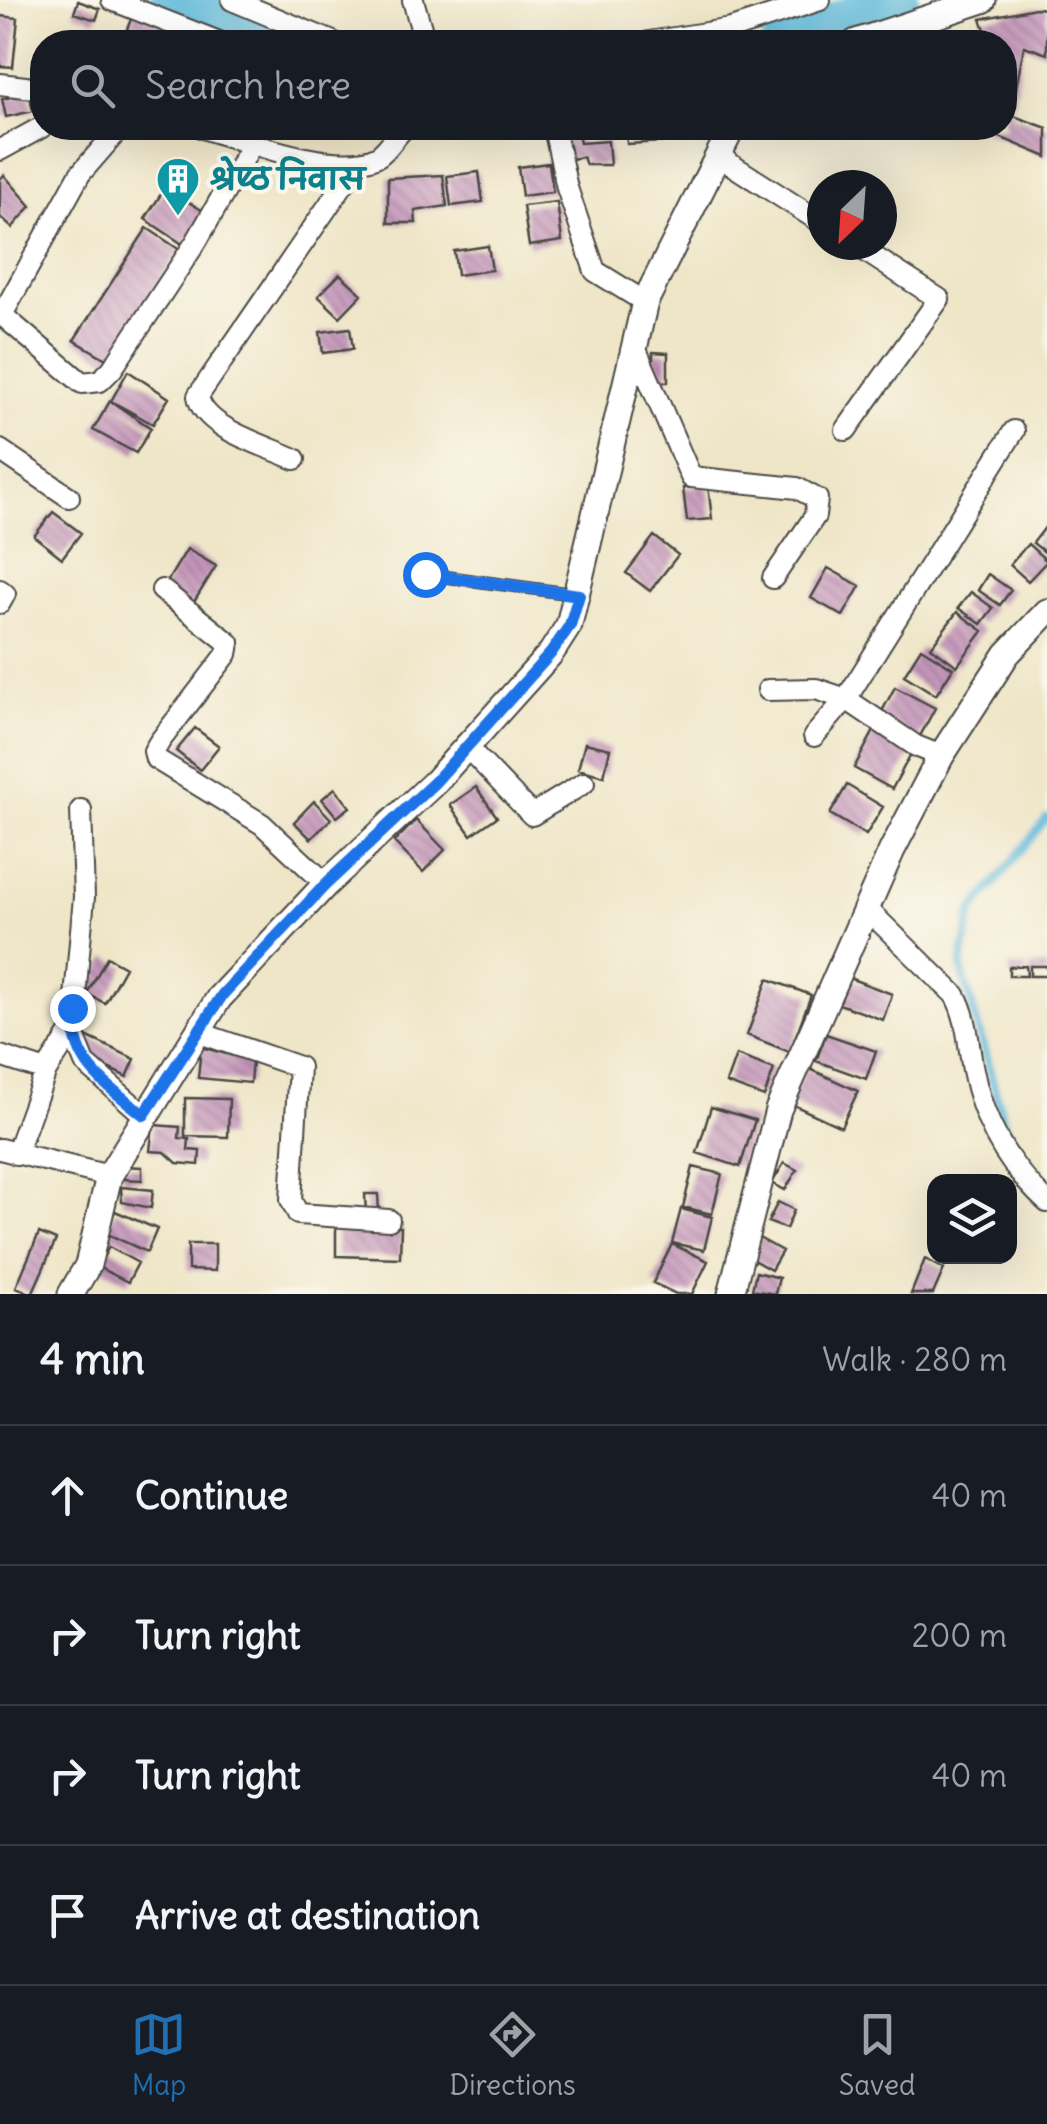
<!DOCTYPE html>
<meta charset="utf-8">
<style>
:root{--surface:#171b24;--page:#242831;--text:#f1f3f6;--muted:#9ea1a6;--line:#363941;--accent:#1f6fb2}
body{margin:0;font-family:Delius,"Playpen Sans Deva",sans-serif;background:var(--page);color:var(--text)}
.controls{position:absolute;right:30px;bottom:30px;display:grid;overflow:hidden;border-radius:20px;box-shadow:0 10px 40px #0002}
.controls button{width:90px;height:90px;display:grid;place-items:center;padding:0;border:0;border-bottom:2px solid var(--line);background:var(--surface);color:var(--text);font:50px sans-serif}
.compass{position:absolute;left:807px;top:170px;width:90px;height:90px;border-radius:50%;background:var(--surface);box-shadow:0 10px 40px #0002;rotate:205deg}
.stop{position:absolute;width:30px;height:30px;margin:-22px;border:8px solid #1a73e8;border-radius:50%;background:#fff}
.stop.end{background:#1a73e8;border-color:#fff;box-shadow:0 2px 10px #0008}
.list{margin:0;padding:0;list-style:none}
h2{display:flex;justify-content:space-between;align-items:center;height:130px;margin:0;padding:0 40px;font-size:42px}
h2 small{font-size:32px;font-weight:400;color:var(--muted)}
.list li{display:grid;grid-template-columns:65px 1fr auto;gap:30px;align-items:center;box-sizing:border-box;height:140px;padding:0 40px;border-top:2px solid var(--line)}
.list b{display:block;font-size:38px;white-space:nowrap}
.list em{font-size:32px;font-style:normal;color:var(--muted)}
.icon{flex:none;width:55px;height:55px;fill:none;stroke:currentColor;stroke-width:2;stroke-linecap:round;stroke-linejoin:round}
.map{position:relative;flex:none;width:1047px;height:1294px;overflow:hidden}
.search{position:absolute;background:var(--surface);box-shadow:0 10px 40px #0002;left:30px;right:30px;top:30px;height:110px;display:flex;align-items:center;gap:25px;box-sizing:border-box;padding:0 35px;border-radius:40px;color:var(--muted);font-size:38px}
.sheet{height:690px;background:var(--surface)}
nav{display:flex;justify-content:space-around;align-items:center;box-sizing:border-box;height:140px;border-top:2px solid var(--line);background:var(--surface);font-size:28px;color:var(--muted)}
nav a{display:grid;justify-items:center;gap:5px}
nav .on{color:var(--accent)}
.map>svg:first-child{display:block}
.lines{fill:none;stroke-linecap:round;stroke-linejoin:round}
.stream{stroke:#5cb8da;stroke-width:8}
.river{stroke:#5cb8da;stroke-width:42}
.building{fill:url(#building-back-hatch)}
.service-casing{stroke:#484743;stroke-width:14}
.minor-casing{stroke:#484743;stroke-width:24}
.tertiary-casing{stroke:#484743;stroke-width:29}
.service{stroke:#fff;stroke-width:10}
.minor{stroke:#fff;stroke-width:20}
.tertiary{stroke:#fff;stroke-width:25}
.route{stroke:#1a73e8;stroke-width:12}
.labels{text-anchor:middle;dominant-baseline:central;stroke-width:8;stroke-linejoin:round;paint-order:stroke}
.culture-label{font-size:30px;font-weight:bold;fill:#0d838f;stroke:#fbf7ec;text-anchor:start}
</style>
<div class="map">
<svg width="1047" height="1294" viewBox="0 0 1047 1294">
<defs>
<pattern id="building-back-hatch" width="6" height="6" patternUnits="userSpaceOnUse" patternTransform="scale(2.5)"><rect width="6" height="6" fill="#c495ba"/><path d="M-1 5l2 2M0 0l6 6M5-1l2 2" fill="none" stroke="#9f7a97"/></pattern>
</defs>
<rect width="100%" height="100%" fill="#fbf7ec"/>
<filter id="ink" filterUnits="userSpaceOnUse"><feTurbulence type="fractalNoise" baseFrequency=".01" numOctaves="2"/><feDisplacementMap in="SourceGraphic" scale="20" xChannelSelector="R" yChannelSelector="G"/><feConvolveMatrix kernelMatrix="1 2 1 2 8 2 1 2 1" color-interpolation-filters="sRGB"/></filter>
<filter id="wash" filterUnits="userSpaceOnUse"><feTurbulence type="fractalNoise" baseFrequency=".0048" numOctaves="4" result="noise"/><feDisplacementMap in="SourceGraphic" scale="40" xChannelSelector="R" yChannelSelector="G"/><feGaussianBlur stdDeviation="2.25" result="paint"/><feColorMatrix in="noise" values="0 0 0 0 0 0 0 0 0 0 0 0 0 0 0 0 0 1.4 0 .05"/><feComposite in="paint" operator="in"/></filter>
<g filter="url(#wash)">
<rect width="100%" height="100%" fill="#efe6c8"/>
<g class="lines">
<path class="stream" d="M 1045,1188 L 1018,1153 L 1004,1122 L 961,966 L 972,912 L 1047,818"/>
<path class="river" d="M 170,0 L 286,42
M 782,42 L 899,0"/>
</g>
<g id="blocks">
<path class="building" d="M 78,1 L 100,9 L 96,20 L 74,13 Z
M 1035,8 L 1047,9 L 1047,54 L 1024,46 L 1011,115 L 1047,128 L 1047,157 L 978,128 L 1004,128 L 1004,42 L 989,40 L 981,19 Z
M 135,9 L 169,29 L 163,42 L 122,42 Z
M 0,16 L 18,18 L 13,67 L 0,66 Z
M 29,93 L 33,111 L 6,117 L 2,99 Z
M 577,128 L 580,143 L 608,141 L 610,165 L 586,165 L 583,157 L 565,160 L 559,130 Z
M 626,128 L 662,128 L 663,142 L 627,144 Z
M 549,163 L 553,192 L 522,196 L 518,167 Z
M 479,172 L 483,202 L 451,206 L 447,176 Z
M 4,175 L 31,206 L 12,228 L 0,217 L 0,179 Z
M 443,175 L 447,206 L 415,211 L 416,223 L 388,223 L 388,178 Z
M 165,188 L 210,215 L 184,245 L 145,219 Z
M 557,202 L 562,241 L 529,246 L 523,206 Z
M 147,228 L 180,250 L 108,360 L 74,340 Z
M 488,246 L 492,270 L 457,275 L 454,251 Z
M 340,274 L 362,294 L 340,317 L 318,296 Z
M 350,328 L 353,349 L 323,353 L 320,332 Z
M 653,352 L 668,353 L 668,382 L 653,382 Z
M 128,371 L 169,398 L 153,424 L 111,401 Z
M 110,401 L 151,428 L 136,453 L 93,430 Z
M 708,485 L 712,519 L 687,521 L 683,488 Z
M 53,512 L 81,533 L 62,558 L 34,536 Z
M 1047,525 L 1047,554 L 1033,543 Z
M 654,536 L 678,555 L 650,591 L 626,573 Z
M 1028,544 L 1047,561 L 1028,581 L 1010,565 Z
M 187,549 L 216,566 L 191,607 L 162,590 Z
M 828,568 L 860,586 L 843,616 L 811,598 Z
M 988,574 L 1011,590 L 1000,605 L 978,590 Z
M 971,592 L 993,608 L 981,624 L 958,608 Z
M 957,612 L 983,631 L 957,666 L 931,647 Z
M 921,648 L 953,668 L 936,695 L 904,675 Z
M 895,687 L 935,708 L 919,738 L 879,717 Z
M 195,728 L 219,746 L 200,770 L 176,751 Z
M 875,729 L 913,750 L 892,789 L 854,768 Z
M 585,743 L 610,749 L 604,776 L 578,769 Z
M 847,785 L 883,807 L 866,835 L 830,814 Z
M 476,787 L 497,817 L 471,835 L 450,805 Z
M 335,788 L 350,807 L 337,817 L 322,799 Z
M 314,801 L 331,819 L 311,839 L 294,822 Z
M 416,820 L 445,850 L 423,872 L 394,842 Z
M 107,957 L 125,967 L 105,1003 L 87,994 Z
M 1026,966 L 1027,976 L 1009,976 L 1009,967 Z
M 1030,966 L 1047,966 L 1047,976 L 1030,976 Z
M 849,978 L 892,994 L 883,1020 L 839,1004 Z
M 768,979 L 811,995 L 790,1052 L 747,1035 Z
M 826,1034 L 876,1051 L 866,1079 L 816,1061 Z
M 88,1037 L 135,1059 L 127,1077 L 80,1055 Z
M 201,1047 L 252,1061 L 250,1083 L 198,1078 Z
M 736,1055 L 774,1069 L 764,1097 L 726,1083 Z
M 806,1067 L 858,1091 L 841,1127 L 789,1103 Z
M 185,1098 L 229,1099 L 228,1137 L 185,1136 Z
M 711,1107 L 755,1120 L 740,1167 L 697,1153 Z
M 153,1125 L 180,1127 L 179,1138 L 189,1139 L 188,1150 L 200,1151 L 199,1165 L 177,1163 L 165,1152 L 150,1151 Z
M 784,1163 L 797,1170 L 785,1190 L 772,1183 Z
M 122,1166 L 142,1167 L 142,1180 L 122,1179 Z
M 693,1167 L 722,1174 L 712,1214 L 683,1207 Z
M 121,1187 L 153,1190 L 151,1208 L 122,1202 Z
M 365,1194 L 378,1194 L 379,1213 L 366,1214 Z
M 778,1202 L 794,1210 L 786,1229 L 768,1222 Z
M 681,1209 L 712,1217 L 704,1250 L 672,1243 Z
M 115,1211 L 157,1229 L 147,1252 L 105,1233 Z
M 336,1225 L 401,1227 L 400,1258 L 336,1256 Z
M 39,1233 L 56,1240 L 32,1294 L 16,1287 Z
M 759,1238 L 782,1251 L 771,1270 L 748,1257 Z
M 188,1244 L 215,1244 L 215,1271 L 188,1270 Z
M 672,1244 L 708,1261 L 692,1294 L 676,1294 L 653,1283 Z
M 109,1247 L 138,1263 L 128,1282 L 98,1267 Z
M 925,1259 L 944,1269 L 933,1294 L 911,1294 Z
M 756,1272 L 779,1278 L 775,1294 L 752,1290 Z"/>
</g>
</g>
<g filter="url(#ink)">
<use href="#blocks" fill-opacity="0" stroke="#484743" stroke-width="2.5"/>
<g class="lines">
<defs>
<path id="service" d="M 425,574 L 573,594"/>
<path id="minor" d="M 112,0 L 219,42
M 232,0 L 333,42
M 413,0 L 425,42
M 649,42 L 731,29 L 820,0
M 0,84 L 42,89
M 120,128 L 80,174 L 2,315 L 82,383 L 100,381 L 112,369 L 196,242 L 251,146
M 203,128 C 244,141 338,177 378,156 C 388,150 395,136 404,128
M 554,128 L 567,188 L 595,271 L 645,302
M 0,150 L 42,127
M 718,156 L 822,223
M 634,345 L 691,477 L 797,488 L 817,499 L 815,516 L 773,578
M 846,430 L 939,299 L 856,245
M 0,450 L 69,497
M 295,459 C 268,446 203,429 198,396 L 357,164
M 0,590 L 5,594 L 0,603
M 162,590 L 229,643 L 227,654 L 160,741 L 154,751 L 156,759 L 262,824 L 326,884
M 768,690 L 816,689 L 846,699 L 814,736
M 465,745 L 532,815 L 584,783
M 941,756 L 916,746 L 846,699 L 1014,431
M 81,810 L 84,897 L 72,1031 L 85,1063 L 144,1115
M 868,910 L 955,995 C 968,1018 968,1044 973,1070 C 983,1123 1008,1166 1047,1202
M 197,1032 L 299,1067 L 291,1200 L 298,1214 L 389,1220
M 0,1056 L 46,1071
M 0,1149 L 109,1176
M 16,1154 L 46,1071 L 72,1031"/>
<path id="tertiary" d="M 856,42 L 983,0
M 71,1294 L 88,1265 L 109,1176 L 219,998 L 326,884 L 435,782 L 551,653 L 569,625 L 645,302 L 732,128
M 731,1294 L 778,1110 L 892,850 L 941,756 L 1007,654 L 1047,612"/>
</defs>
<use href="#service" class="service-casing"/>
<use href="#minor" class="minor-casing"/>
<use href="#tertiary" class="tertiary-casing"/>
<use href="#service" class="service"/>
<use href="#minor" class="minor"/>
<use href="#tertiary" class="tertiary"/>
</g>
</g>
<g class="lines" filter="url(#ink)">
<path class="route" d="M 72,1008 C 73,1067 103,1081 144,1115 L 223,994 L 326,884 L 435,782 L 551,653 L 570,625 L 579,595 L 425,574"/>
</g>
<defs>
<symbol id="building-pin" viewBox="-11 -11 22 30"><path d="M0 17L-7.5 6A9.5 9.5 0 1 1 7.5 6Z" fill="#0f9aa8" stroke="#fbf7ec"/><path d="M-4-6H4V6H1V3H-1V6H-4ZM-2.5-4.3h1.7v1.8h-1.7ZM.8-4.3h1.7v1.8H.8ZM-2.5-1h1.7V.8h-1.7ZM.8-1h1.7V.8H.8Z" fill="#fff"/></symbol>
</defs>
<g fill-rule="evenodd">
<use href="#building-pin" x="153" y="154" width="50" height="68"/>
</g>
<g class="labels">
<g class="culture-label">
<text x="210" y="179">श्रेष्ठ निवास</text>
</g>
</g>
</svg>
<div class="controls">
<button><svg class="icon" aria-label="layers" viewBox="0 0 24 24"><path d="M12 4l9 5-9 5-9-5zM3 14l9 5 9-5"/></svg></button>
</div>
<svg class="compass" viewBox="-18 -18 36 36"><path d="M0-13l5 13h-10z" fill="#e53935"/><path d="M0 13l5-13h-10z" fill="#9ea1a6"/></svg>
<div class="stop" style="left:425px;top:574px"></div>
<div class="stop end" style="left:72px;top:1008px"></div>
<div class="search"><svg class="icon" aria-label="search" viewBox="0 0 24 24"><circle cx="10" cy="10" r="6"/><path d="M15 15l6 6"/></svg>Search here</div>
</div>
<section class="sheet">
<h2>4 min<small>Walk · 280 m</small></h2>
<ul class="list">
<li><svg class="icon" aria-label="ahead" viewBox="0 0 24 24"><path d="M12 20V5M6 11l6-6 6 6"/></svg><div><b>Continue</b></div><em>40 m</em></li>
<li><svg class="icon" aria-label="right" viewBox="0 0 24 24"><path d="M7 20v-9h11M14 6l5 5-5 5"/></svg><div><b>Turn right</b></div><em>200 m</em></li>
<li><svg class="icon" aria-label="right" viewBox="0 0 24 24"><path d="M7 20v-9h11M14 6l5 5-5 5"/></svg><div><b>Turn right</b></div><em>40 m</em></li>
<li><svg class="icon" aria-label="arrive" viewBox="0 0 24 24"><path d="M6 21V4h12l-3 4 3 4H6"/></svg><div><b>Arrive at destination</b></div></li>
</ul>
</section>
<nav>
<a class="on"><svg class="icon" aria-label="map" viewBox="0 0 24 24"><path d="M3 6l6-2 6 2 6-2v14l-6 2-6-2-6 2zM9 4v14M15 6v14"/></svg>Map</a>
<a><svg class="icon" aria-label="directions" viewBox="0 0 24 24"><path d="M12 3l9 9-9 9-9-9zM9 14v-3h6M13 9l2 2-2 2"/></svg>Directions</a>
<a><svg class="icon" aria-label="saved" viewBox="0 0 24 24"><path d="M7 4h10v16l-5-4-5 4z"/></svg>Saved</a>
</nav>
